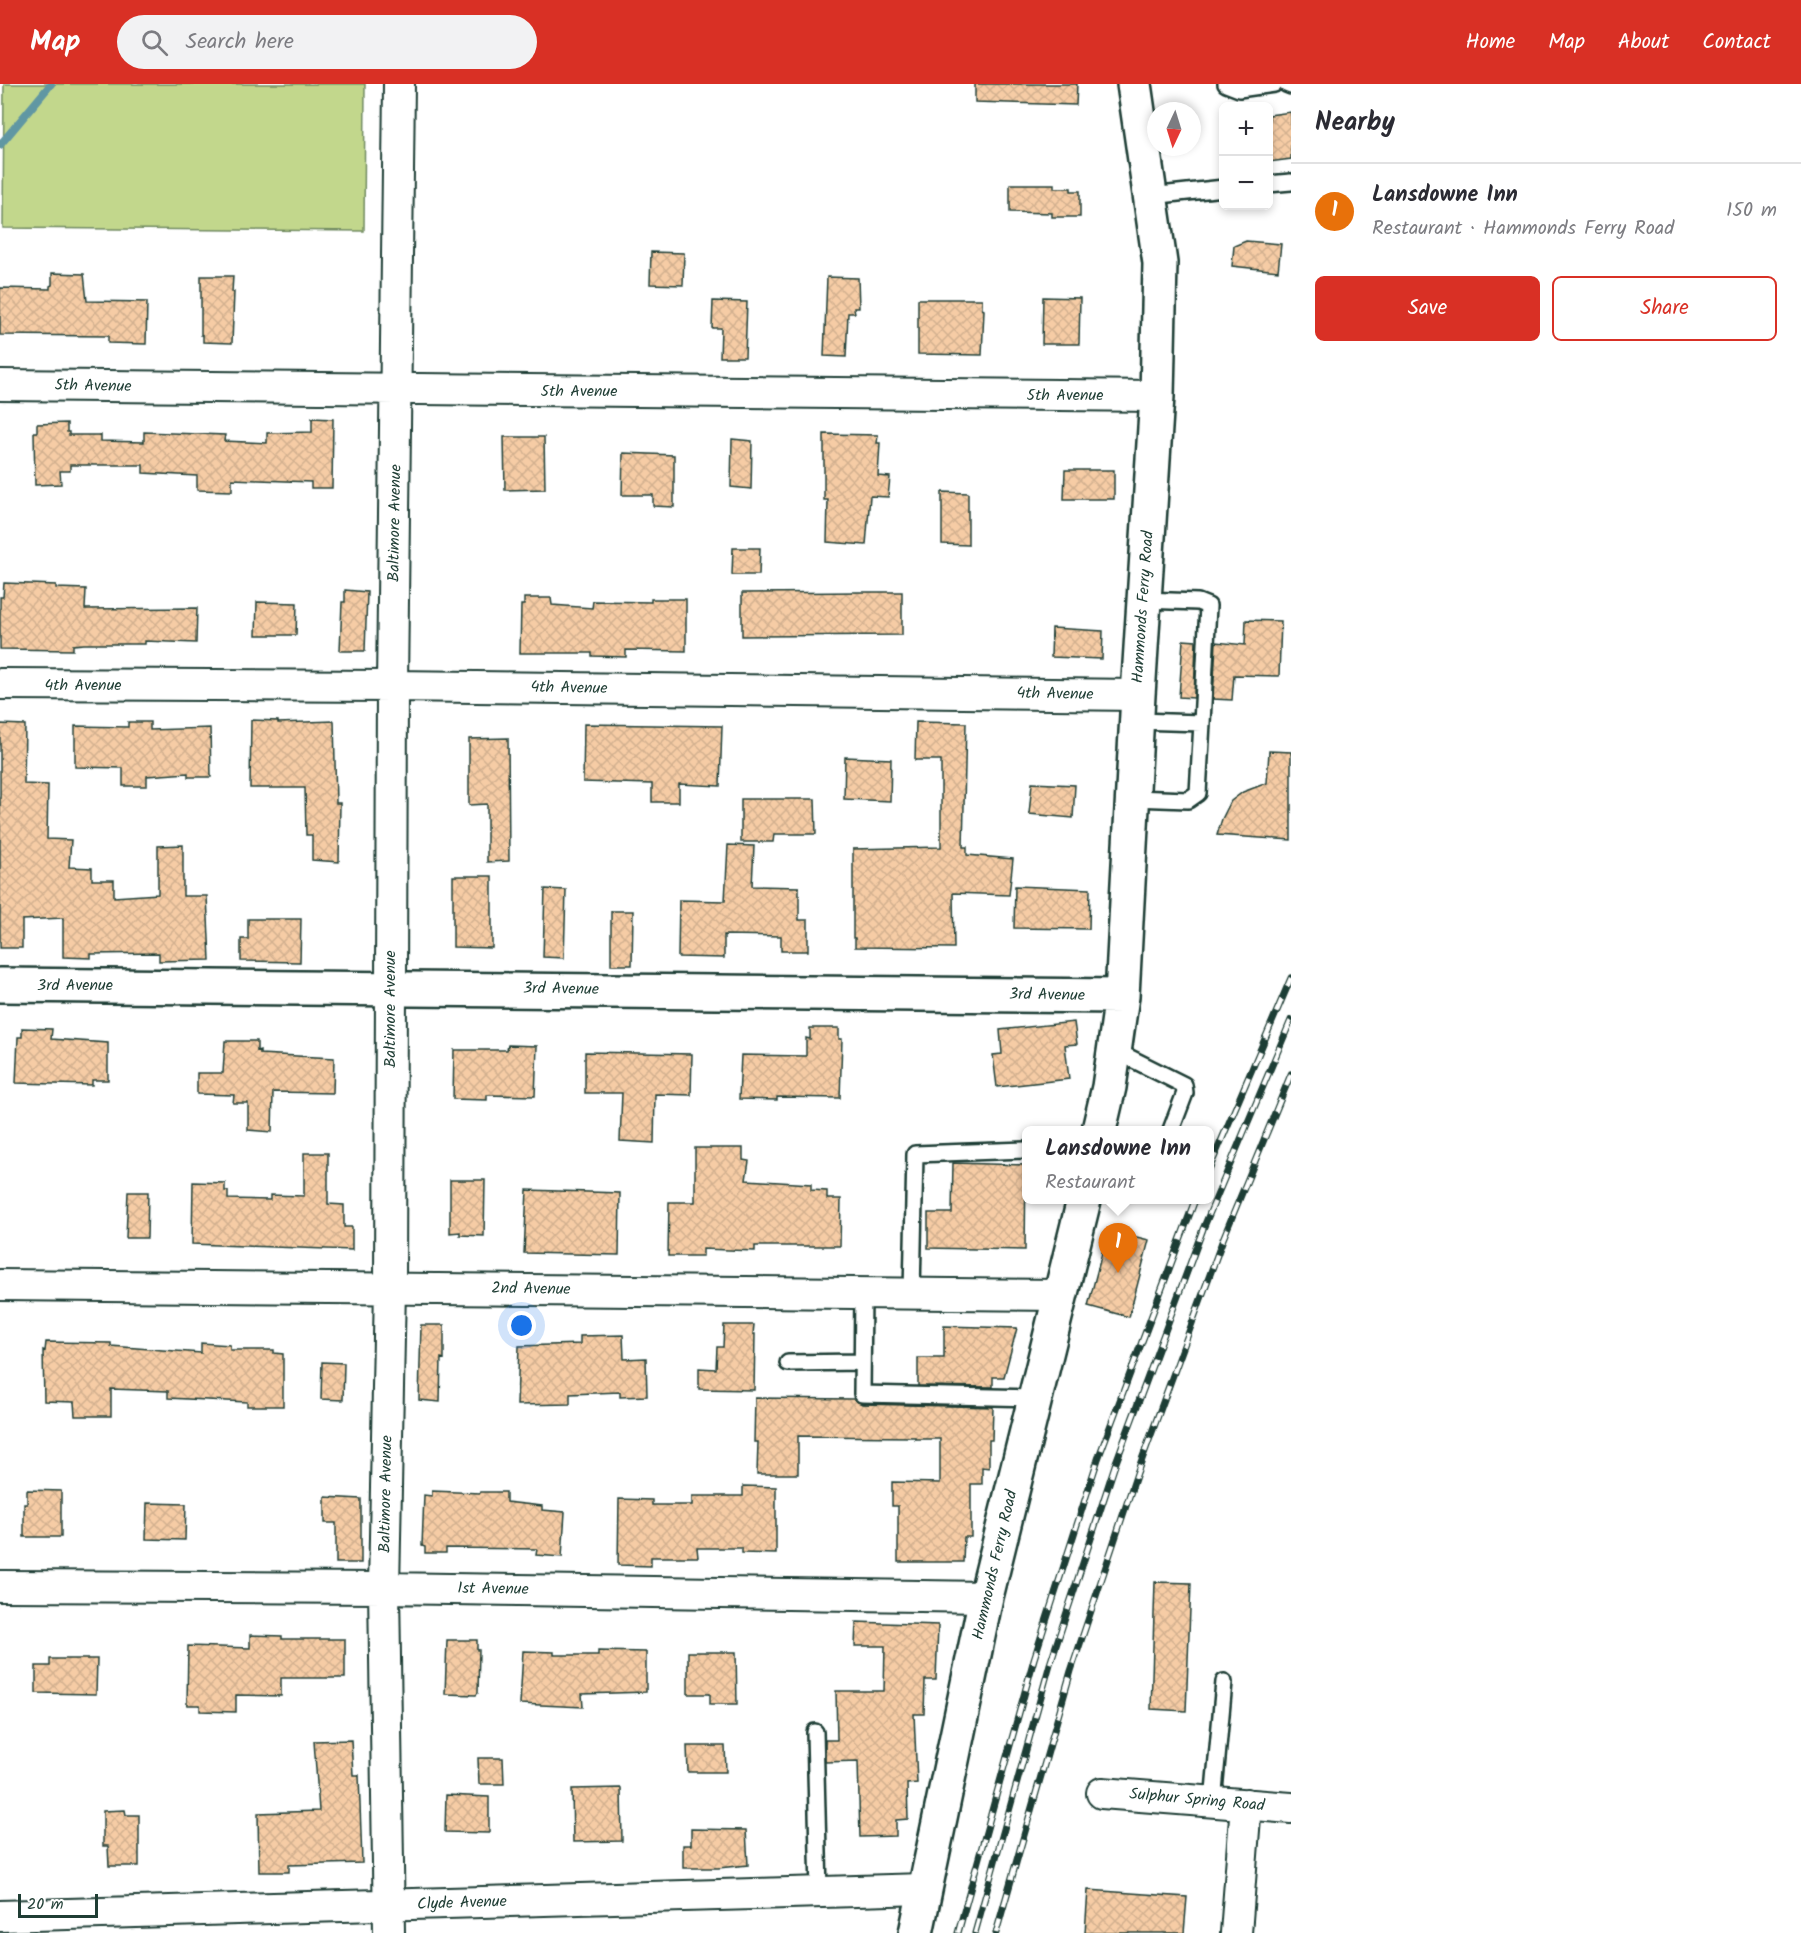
<!DOCTYPE html>
<meta charset="utf-8">
<style>
:root{--surface:#fff;--page:#f2f2f3;--text:#2b2b33;--muted:#7c7c81;--line:#e1e1e2;--accent:#d93025}
body{margin:0;font-family:Kalam,sans-serif;background:var(--page);color:var(--text)}
.controls{position:absolute;right:18px;top:18px;display:grid;overflow:hidden;border-radius:9px;box-shadow:0 3px 9px #0003}
.controls button{width:54px;height:54px;display:grid;place-items:center;padding:0;border:0;border-bottom:2px solid var(--line);background:var(--surface);color:var(--text);font:30px sans-serif}
.compass{position:absolute;left:1147px;top:18px;width:54px;height:54px;border-radius:50%;background:var(--surface);box-shadow:0 3px 9px #0003;rotate:184deg}
.scale{position:absolute;left:18px;bottom:15px;width:80px;box-sizing:border-box;padding-left:6px;border:3px solid #1f3d34;border-top:0;font-size:16px;line-height:21px;white-space:nowrap;color:#1f3d34;-webkit-text-stroke:4px #fff;paint-order:stroke}
.you{position:absolute;left:522px;top:1242px;width:21px;height:21px;margin:-15px;border:4px solid #fff;border-radius:50%;background:#1a73e8;box-shadow:0 0 0 9px #1a73e833}
.badge{display:grid;place-items:center;width:39px;height:39px;border-radius:50%;background:var(--accent);color:#fff;font-size:20px;font-weight:700}
.pin{position:absolute;translate:-50% -50px;filter:drop-shadow(0 2px 3px #0008)}
.pin::after{content:'';position:absolute;top:32px;width:21px;height:18px;background:inherit;clip-path:polygon(0 0,100% 0,50% 100%)}
.popup{position:absolute;left:1022px;top:1042px;width:192px;height:78px;box-sizing:border-box;display:grid;place-content:center;border-radius:9px;background:var(--surface);filter:drop-shadow(0 2px 4px #0005);font-size:20px;white-space:nowrap;color:var(--muted)}
.popup b{font-size:22px;color:var(--text)}
.popup::after{content:'';position:absolute;left:50%;top:100%;margin-left:-12px;border:12px solid transparent;border-top-color:var(--surface)}
.list{margin:0;padding:0;list-style:none}
h2{display:flex;justify-content:space-between;align-items:center;height:78px;margin:0;padding:0 24px;font-size:26px}
h2 small{font-size:20px;font-weight:400;color:var(--muted)}
.list li{display:grid;grid-template-columns:39px 1fr auto;gap:18px;align-items:center;box-sizing:border-box;height:96px;padding:0 24px;border-top:2px solid var(--line)}
.list b{display:block;font-size:22px;white-space:nowrap}
.list p{margin:0;font-size:20px;white-space:nowrap;color:var(--muted)}
.list em{font-size:20px;font-style:normal;color:var(--muted)}
.actions{display:flex;gap:12px;padding:18px 24px}
.actions a{flex:1;padding:14px 0;border:2px solid var(--accent);border-radius:9px;text-align:center;font-size:21px;color:var(--accent)}
.actions .main{background:var(--accent);color:#fff}
.icon{flex:none;width:33px;height:33px;fill:none;stroke:currentColor;stroke-width:2;stroke-linecap:round;stroke-linejoin:round}
.map{position:relative;flex:none;width:1291px;height:1849px;overflow:hidden}
header{display:flex;align-items:center;gap:36px;box-sizing:border-box;height:84px;padding:0 30px;background:var(--accent);color:#fff}
header strong{font-size:28px}
nav{display:flex;gap:33px;margin-inline-start:auto;font-size:21px}
.search{width:420px;height:54px;background:var(--page);display:flex;align-items:center;gap:15px;box-sizing:border-box;padding:0 21px;border-radius:33px;color:var(--muted);font-size:22px}
main{display:flex}
aside{flex:1;background:var(--surface)}
.map>svg:first-child{display:block}
.green{fill:#c2d78c;stroke:#708a60;stroke-width:1.5}
.lines{fill:none;stroke-linecap:round;stroke-linejoin:round}
.stream{stroke:#6097a3;stroke-width:8}
.building{fill:url(#building-cross-hatch);stroke:#1f3d34;stroke-width:1.5}
.lane-casing{stroke:#1f3d34;stroke-width:20}
.street-casing{stroke:#1f3d34;stroke-width:34}
.secondary-casing{stroke:#1f3d34;stroke-width:38}
.lane{stroke:#fff;stroke-width:15}
.street{stroke:#fff;stroke-width:30}
.secondary{stroke:#fff;stroke-width:33}
.rail-casing{stroke:#1f3d34;stroke-width:7}
.rail{stroke:#fff;stroke-width:4.5;stroke-dasharray:14;stroke-linecap:butt}
.labels{text-anchor:middle;dominant-baseline:central;stroke-width:4.5;stroke-linejoin:round;paint-order:stroke}
.street-label{font-size:16px;fill:#1f3d34;stroke:#fff}
</style>
<header>
<strong>Map</strong>
<div class="search"><svg class="icon" aria-label="search" viewBox="0 0 24 24"><circle cx="10" cy="10" r="6"/><path d="M15 15l6 6"/></svg>Search here</div>
<nav><a>Home</a><a>Map</a><a>About</a><a>Contact</a></nav>
</header>
<main>
<div class="map">
<svg width="1291" height="1849" viewBox="0 0 1291 1849">
<defs>
<pattern id="building-cross-hatch" width="8" height="8" patternUnits="userSpaceOnUse" patternTransform="scale(1.5)"><rect width="8" height="8" fill="#f6cca5"/><path d="M0 0l8 8M0 8l8-8" fill="none" stroke="#d2b08f"/></pattern>
</defs>
<rect width="100%" height="100%" fill="#fff"/>
<filter id="ink" filterUnits="userSpaceOnUse"><feTurbulence type="fractalNoise" baseFrequency=".0167" numOctaves="2"/><feDisplacementMap in="SourceGraphic" scale="12" xChannelSelector="R" yChannelSelector="G"/><feConvolveMatrix kernelMatrix="1 2 1 2 8 2 1 2 1" color-interpolation-filters="sRGB"/></filter>
<g filter="url(#ink)">
<path class="green" d="M 4,0 L 365,0 L 364,147 L 3,144 Z"/>
<g class="lines">
<path class="stream" d="M 0,61 L 51,0"/>
</g>
<path class="building" d="M 975,0 L 1077,0 L 1076,21 L 975,18 Z
M 1291,28 L 1291,75 L 1269,78 L 1269,31 Z
M 1010,100 L 1054,100 L 1054,104 L 1071,104 L 1071,107 L 1080,107 L 1080,133 L 1052,133 L 1052,129 L 1010,128 Z
M 1246,157 L 1281,160 L 1278,187 L 1232,182 L 1234,162 Z
M 651,168 L 684,169 L 683,201 L 650,200 Z
M 52,189 L 84,190 L 87,217 L 147,218 L 146,260 L 108,259 L 108,252 L 0,251 L 0,204 L 50,205 L 50,202 L 52,201 Z
M 201,192 L 233,192 L 232,208 L 234,208 L 232,259 L 203,258 L 203,251 L 201,251 Z
M 827,193 L 858,194 L 859,224 L 854,224 L 855,229 L 848,229 L 846,273 L 824,272 Z
M 1043,213 L 1080,214 L 1079,260 L 1042,260 Z
M 918,215 L 982,215 L 982,225 L 984,226 L 982,271 L 918,270 Z
M 713,217 L 747,218 L 745,273 L 720,273 L 721,244 L 712,244 Z
M 312,334 L 333,335 L 332,404 L 311,404 L 311,398 L 232,395 L 232,407 L 197,406 L 197,392 L 143,389 L 143,381 L 70,381 L 70,387 L 60,387 L 61,400 L 35,401 L 34,348 L 37,348 L 37,340 L 67,339 L 67,348 L 69,348 L 69,351 L 101,351 L 101,357 L 144,358 L 144,348 L 225,351 L 224,357 L 267,359 L 267,349 L 312,348 Z
M 824,350 L 878,351 L 877,359 L 880,359 L 878,392 L 890,393 L 888,413 L 870,412 L 866,461 L 827,458 L 828,416 L 824,416 Z
M 504,353 L 544,353 L 545,405 L 505,406 Z
M 732,355 L 752,357 L 751,405 L 731,403 Z
M 623,369 L 674,371 L 674,423 L 653,422 L 653,411 L 622,411 Z
M 1065,386 L 1114,386 L 1114,415 L 1064,415 Z
M 942,408 L 968,409 L 968,461 L 942,460 Z
M 733,464 L 760,464 L 759,491 L 732,491 Z
M 4,499 L 56,501 L 56,504 L 86,505 L 85,525 L 197,524 L 196,559 L 145,557 L 145,560 L 84,560 L 73,561 L 73,566 L 0,565 L 0,513 L 3,513 Z
M 345,506 L 367,508 L 365,567 L 340,567 L 342,518 L 345,518 Z
M 859,508 L 902,508 L 902,551 L 742,552 L 742,509 Z
M 524,514 L 551,514 L 552,521 L 592,524 L 593,517 L 651,518 L 651,515 L 686,515 L 686,567 L 626,566 L 626,573 L 592,572 L 592,569 L 520,569 L 521,521 L 524,521 Z
M 257,518 L 297,519 L 296,551 L 256,551 Z
M 1246,536 L 1281,537 L 1279,592 L 1234,591 L 1232,616 L 1213,615 L 1216,558 L 1245,561 Z
M 1052,544 L 1103,547 L 1102,575 L 1051,573 Z
M 1183,556 L 1196,557 L 1194,614 L 1179,613 Z
M 251,636 L 278,637 L 278,639 L 334,637 L 336,719 L 340,719 L 339,778 L 312,776 L 312,751 L 306,751 L 305,704 L 250,704 Z
M 128,638 L 150,638 L 150,646 L 210,644 L 211,693 L 188,693 L 188,689 L 147,692 L 147,702 L 123,702 L 123,684 L 75,683 L 75,642 L 128,643 Z
M 916,638 L 966,639 L 963,763 L 967,763 L 967,771 L 1013,775 L 1009,811 L 953,809 L 954,864 L 855,863 L 855,854 L 853,854 L 853,765 L 941,763 L 941,676 L 915,676 Z
M 0,640 L 25,641 L 24,700 L 48,701 L 47,755 L 71,756 L 69,783 L 92,784 L 92,796 L 114,796 L 114,813 L 158,810 L 158,762 L 183,761 L 183,812 L 207,812 L 210,876 L 159,877 L 159,869 L 91,870 L 91,874 L 63,873 L 63,834 L 22,836 L 22,864 L 0,864 Z
M 584,640 L 722,642 L 720,702 L 679,700 L 679,718 L 652,718 L 652,700 L 583,698 Z
M 508,654 L 509,777 L 487,778 L 487,720 L 469,721 L 469,655 Z
M 1269,667 L 1291,668 L 1291,756 L 1217,751 L 1222,735 L 1231,717 L 1243,708 L 1267,699 Z
M 845,673 L 891,675 L 890,717 L 844,715 Z
M 1032,699 L 1075,701 L 1073,734 L 1029,730 Z
M 741,715 L 815,715 L 816,750 L 774,750 L 773,758 L 741,758 Z
M 728,761 L 754,762 L 752,802 L 799,803 L 799,836 L 808,836 L 808,867 L 781,867 L 781,852 L 724,851 L 724,874 L 678,873 L 679,816 L 725,817 Z
M 453,792 L 492,792 L 492,864 L 453,863 Z
M 1015,802 L 1090,805 L 1089,845 L 1014,844 Z
M 545,805 L 566,806 L 564,874 L 543,873 Z
M 611,827 L 633,827 L 632,881 L 611,881 Z
M 248,835 L 301,835 L 300,878 L 241,877 L 241,855 L 248,855 Z
M 1074,938 L 1077,960 L 1065,961 L 1069,995 L 997,1003 L 993,971 L 1002,970 L 1000,946 Z
M 22,944 L 52,945 L 51,955 L 108,959 L 108,996 L 92,996 L 92,1001 L 16,999 L 18,953 L 22,953 Z
M 810,944 L 839,944 L 839,955 L 842,955 L 840,1014 L 777,1013 L 777,1016 L 739,1015 L 741,971 L 806,972 L 806,954 L 810,955 Z
M 225,957 L 257,957 L 257,967 L 260,966 L 260,970 L 334,974 L 333,1009 L 273,1008 L 272,1048 L 248,1046 L 248,1019 L 233,1019 L 234,1011 L 197,1010 L 197,989 L 223,989 Z
M 508,961 L 537,962 L 535,1012 L 487,1011 L 487,1016 L 453,1015 L 454,966 L 507,966 Z
M 585,968 L 692,970 L 691,1011 L 655,1010 L 654,1059 L 620,1057 L 622,1009 L 585,1009 Z
M 695,1064 L 743,1064 L 743,1076 L 749,1077 L 746,1096 L 811,1100 L 811,1106 L 827,1107 L 827,1115 L 841,1115 L 840,1162 L 755,1162 L 755,1167 L 703,1165 L 703,1172 L 668,1172 L 669,1118 L 695,1118 Z
M 304,1069 L 328,1069 L 328,1120 L 344,1121 L 344,1143 L 352,1143 L 352,1166 L 192,1160 L 193,1098 L 225,1099 L 225,1107 L 228,1107 L 228,1115 L 270,1116 L 270,1111 L 304,1112 Z
M 953,1079 L 1026,1081 L 1025,1166 L 928,1164 L 928,1129 L 952,1129 Z
M 450,1096 L 485,1096 L 484,1152 L 460,1151 L 460,1148 L 450,1149 Z
M 527,1106 L 620,1109 L 619,1171 L 524,1169 Z
M 128,1108 L 148,1108 L 147,1154 L 126,1154 Z
M 1108,1146 L 1149,1156 L 1129,1233 L 1088,1222 Z
M 421,1241 L 444,1241 L 444,1275 L 441,1274 L 440,1318 L 419,1316 Z
M 724,1241 L 754,1241 L 753,1250 L 755,1250 L 754,1306 L 699,1305 L 699,1284 L 716,1285 L 717,1263 L 723,1263 Z
M 944,1242 L 1017,1244 L 1004,1293 L 993,1293 L 993,1303 L 918,1302 L 918,1274 L 944,1274 Z
M 623,1251 L 624,1275 L 646,1274 L 647,1312 L 620,1313 L 620,1308 L 570,1310 L 570,1320 L 517,1321 L 519,1262 L 580,1260 L 580,1252 Z
M 46,1258 L 111,1259 L 111,1262 L 201,1269 L 201,1259 L 230,1261 L 230,1266 L 274,1266 L 274,1269 L 283,1270 L 283,1322 L 247,1322 L 247,1318 L 168,1314 L 168,1307 L 111,1305 L 111,1332 L 75,1332 L 74,1318 L 44,1317 L 43,1266 L 45,1267 Z
M 322,1278 L 344,1279 L 343,1316 L 321,1315 Z
M 755,1314 L 854,1315 L 862,1320 L 993,1323 L 992,1356 L 989,1356 L 989,1384 L 982,1383 L 982,1400 L 971,1400 L 971,1453 L 964,1453 L 963,1478 L 898,1478 L 898,1422 L 892,1422 L 892,1398 L 940,1399 L 940,1355 L 915,1355 L 915,1353 L 798,1352 L 798,1390 L 757,1390 L 758,1358 L 754,1358 Z
M 743,1402 L 776,1403 L 776,1470 L 742,1469 L 742,1464 L 697,1464 L 698,1473 L 651,1473 L 651,1482 L 618,1481 L 619,1415 L 652,1416 L 652,1421 L 692,1421 L 692,1412 L 743,1412 Z
M 27,1406 L 61,1407 L 61,1453 L 24,1453 L 24,1420 L 27,1420 Z
M 432,1407 L 480,1409 L 480,1408 L 506,1408 L 506,1418 L 542,1422 L 542,1426 L 565,1428 L 562,1473 L 536,1471 L 537,1465 L 446,1464 L 446,1469 L 425,1469 L 425,1463 L 422,1462 L 424,1411 L 432,1412 Z
M 325,1413 L 361,1415 L 361,1479 L 336,1479 L 336,1439 L 325,1439 Z
M 147,1419 L 186,1420 L 185,1456 L 146,1455 Z
M 1155,1498 L 1191,1499 L 1186,1627 L 1151,1625 Z
M 856,1538 L 938,1541 L 936,1596 L 925,1596 L 924,1630 L 914,1630 L 917,1699 L 907,1700 L 908,1735 L 896,1736 L 896,1752 L 860,1753 L 858,1677 L 825,1678 L 825,1656 L 837,1656 L 836,1607 L 884,1607 L 885,1562 L 855,1562 Z
M 250,1551 L 282,1552 L 282,1555 L 345,1555 L 345,1594 L 281,1594 L 281,1612 L 236,1611 L 236,1628 L 200,1627 L 200,1621 L 187,1621 L 188,1562 L 250,1564 Z
M 447,1556 L 477,1556 L 477,1566 L 479,1566 L 478,1609 L 476,1611 L 445,1610 Z
M 523,1567 L 554,1568 L 554,1571 L 598,1571 L 598,1567 L 646,1568 L 646,1608 L 582,1610 L 583,1623 L 520,1620 Z
M 688,1568 L 736,1568 L 737,1620 L 710,1620 L 710,1610 L 688,1610 Z
M 50,1575 L 97,1575 L 96,1610 L 36,1609 L 36,1582 L 50,1582 Z
M 351,1656 L 353,1691 L 359,1691 L 362,1779 L 289,1781 L 289,1788 L 259,1788 L 258,1729 L 319,1727 L 314,1657 Z
M 687,1662 L 725,1662 L 726,1688 L 688,1688 Z
M 478,1674 L 503,1674 L 504,1700 L 479,1700 Z
M 621,1704 L 622,1757 L 573,1758 L 572,1705 Z
M 446,1711 L 489,1713 L 489,1749 L 445,1748 Z
M 125,1726 L 126,1731 L 139,1731 L 139,1782 L 109,1782 L 108,1762 L 103,1762 L 103,1727 Z
M 691,1745 L 746,1746 L 748,1781 L 718,1784 L 683,1784 L 683,1761 L 691,1761 Z
M 1088,1806 L 1187,1813 L 1184,1849 L 1085,1849 Z"/>
<g class="lines">
<defs>
<path id="lane" d="M 1226,0 L 1239,5 L 1274,0
M 1286,0 L 1291,2
M 1268,100 L 1291,98
M 1151,112 L 1224,104
M 1136,637 L 1202,639 L 1208,522 L 1198,518 L 1144,516
M 1133,714 L 1188,716 L 1198,709 L 1202,639
M 1114,966 L 1184,1001 L 1185,1009 L 1171,1046
M 863,1209 L 862,1310 L 1035,1314
M 912,1209 L 915,1070 L 1026,1066
M 788,1279 L 862,1278
M 815,1648 L 819,1808
M 1213,1718 L 1224,1598"/>
<path id="street" d="M 0,301 L 1157,312
M 0,600 L 392,602 L 1138,611
M 0,1201 L 1061,1211
M 0,1502 L 384,1504 L 986,1513
M 1102,1709 L 1291,1724
M 0,1832 L 924,1805
M 389,1849 L 384,1504 L 390,1203 L 392,602 L 399,0
M 1236,1849 L 1246,1720"/>
<path id="secondary" d="M 0,901 L 1122,912
M 1099,1046 L 1109,1003 L 1122,912 L 1138,611 L 1157,312 L 1160,179 L 1134,0
M 916,1849 L 986,1513 L 1084,1116"/>
</defs>
<use href="#lane" class="lane-casing"/>
<use href="#street" class="street-casing"/>
<use href="#secondary" class="secondary-casing"/>
<use href="#lane" class="lane"/>
<use href="#street" class="street"/>
<use href="#secondary" class="secondary"/>
<defs>
<path id="rail" d="M 1210,1083 L 1291,894
M 958,1849 L 1034,1575 L 1098,1375 L 1195,1116
M 975,1849 L 1050,1580 L 1115,1381 L 1203,1145 L 1291,936
M 996,1849 L 1071,1587 L 1137,1389 L 1223,1155 L 1291,990"/>
</defs>
<use href="#rail" class="rail-casing"/>
<use href="#rail" class="rail"/>
</g>
</g>
<g class="labels">
<g class="street-label">
<text transform="translate(93 302) rotate(1)">5th Avenue</text>
<text x="579" y="307">5th Avenue</text>
<text x="1065" y="311">5th Avenue</text>
<text transform="translate(395 439) rotate(-89)">Baltimore Avenue</text>
<text transform="translate(1143 523) rotate(-86)">Hammonds Ferry Road</text>
<text x="83" y="601">4th Avenue</text>
<text transform="translate(569 604) rotate(1)">4th Avenue</text>
<text transform="translate(1055 610) rotate(1)">4th Avenue</text>
<text x="75" y="901">3rd Avenue</text>
<text transform="translate(561 905) rotate(1)">3rd Avenue</text>
<text transform="translate(1047 911) rotate(1)">3rd Avenue</text>
<text transform="translate(390 925) rotate(-90)">Baltimore Avenue</text>
<text transform="translate(531 1205) rotate(1)">2nd Avenue</text>
<text transform="translate(386 1410) rotate(-89)">Baltimore Avenue</text>
<text transform="translate(995 1481) rotate(-77)">Hammonds Ferry Road</text>
<text transform="translate(493 1505) rotate(1)">1st Avenue</text>
<text transform="translate(1197 1716) rotate(5)">Sulphur Spring Road</text>
<text transform="translate(462 1819) rotate(-2)">Clyde Avenue</text>
</g>
</g>
</svg>
<div class="controls">
<button>+</button>
<button>−</button>
</div>
<svg class="compass" viewBox="-18 -18 36 36"><path d="M0-13l5 13h-10z" fill="#e53935"/><path d="M0 13l5-13h-10z" fill="#7c7c81"/></svg>
<div class="scale">20 m</div>
<div class="you"></div>
<div class="pin badge" style="left:1118px;top:1189px;background:#e8710a">1</div>
<div class="popup"><b>Lansdowne Inn</b>Restaurant</div>
</div>
<aside>
<h2>Nearby<small></small></h2>
<ul class="list">
<li><span class="badge" style="background:#e8710a">1</span><div><b>Lansdowne Inn</b><p>Restaurant · Hammonds Ferry Road</p></div><em>150 m</em></li>
</ul>
<div class="actions"><a class="main">Save</a><a>Share</a></div>
</aside>
</main>
